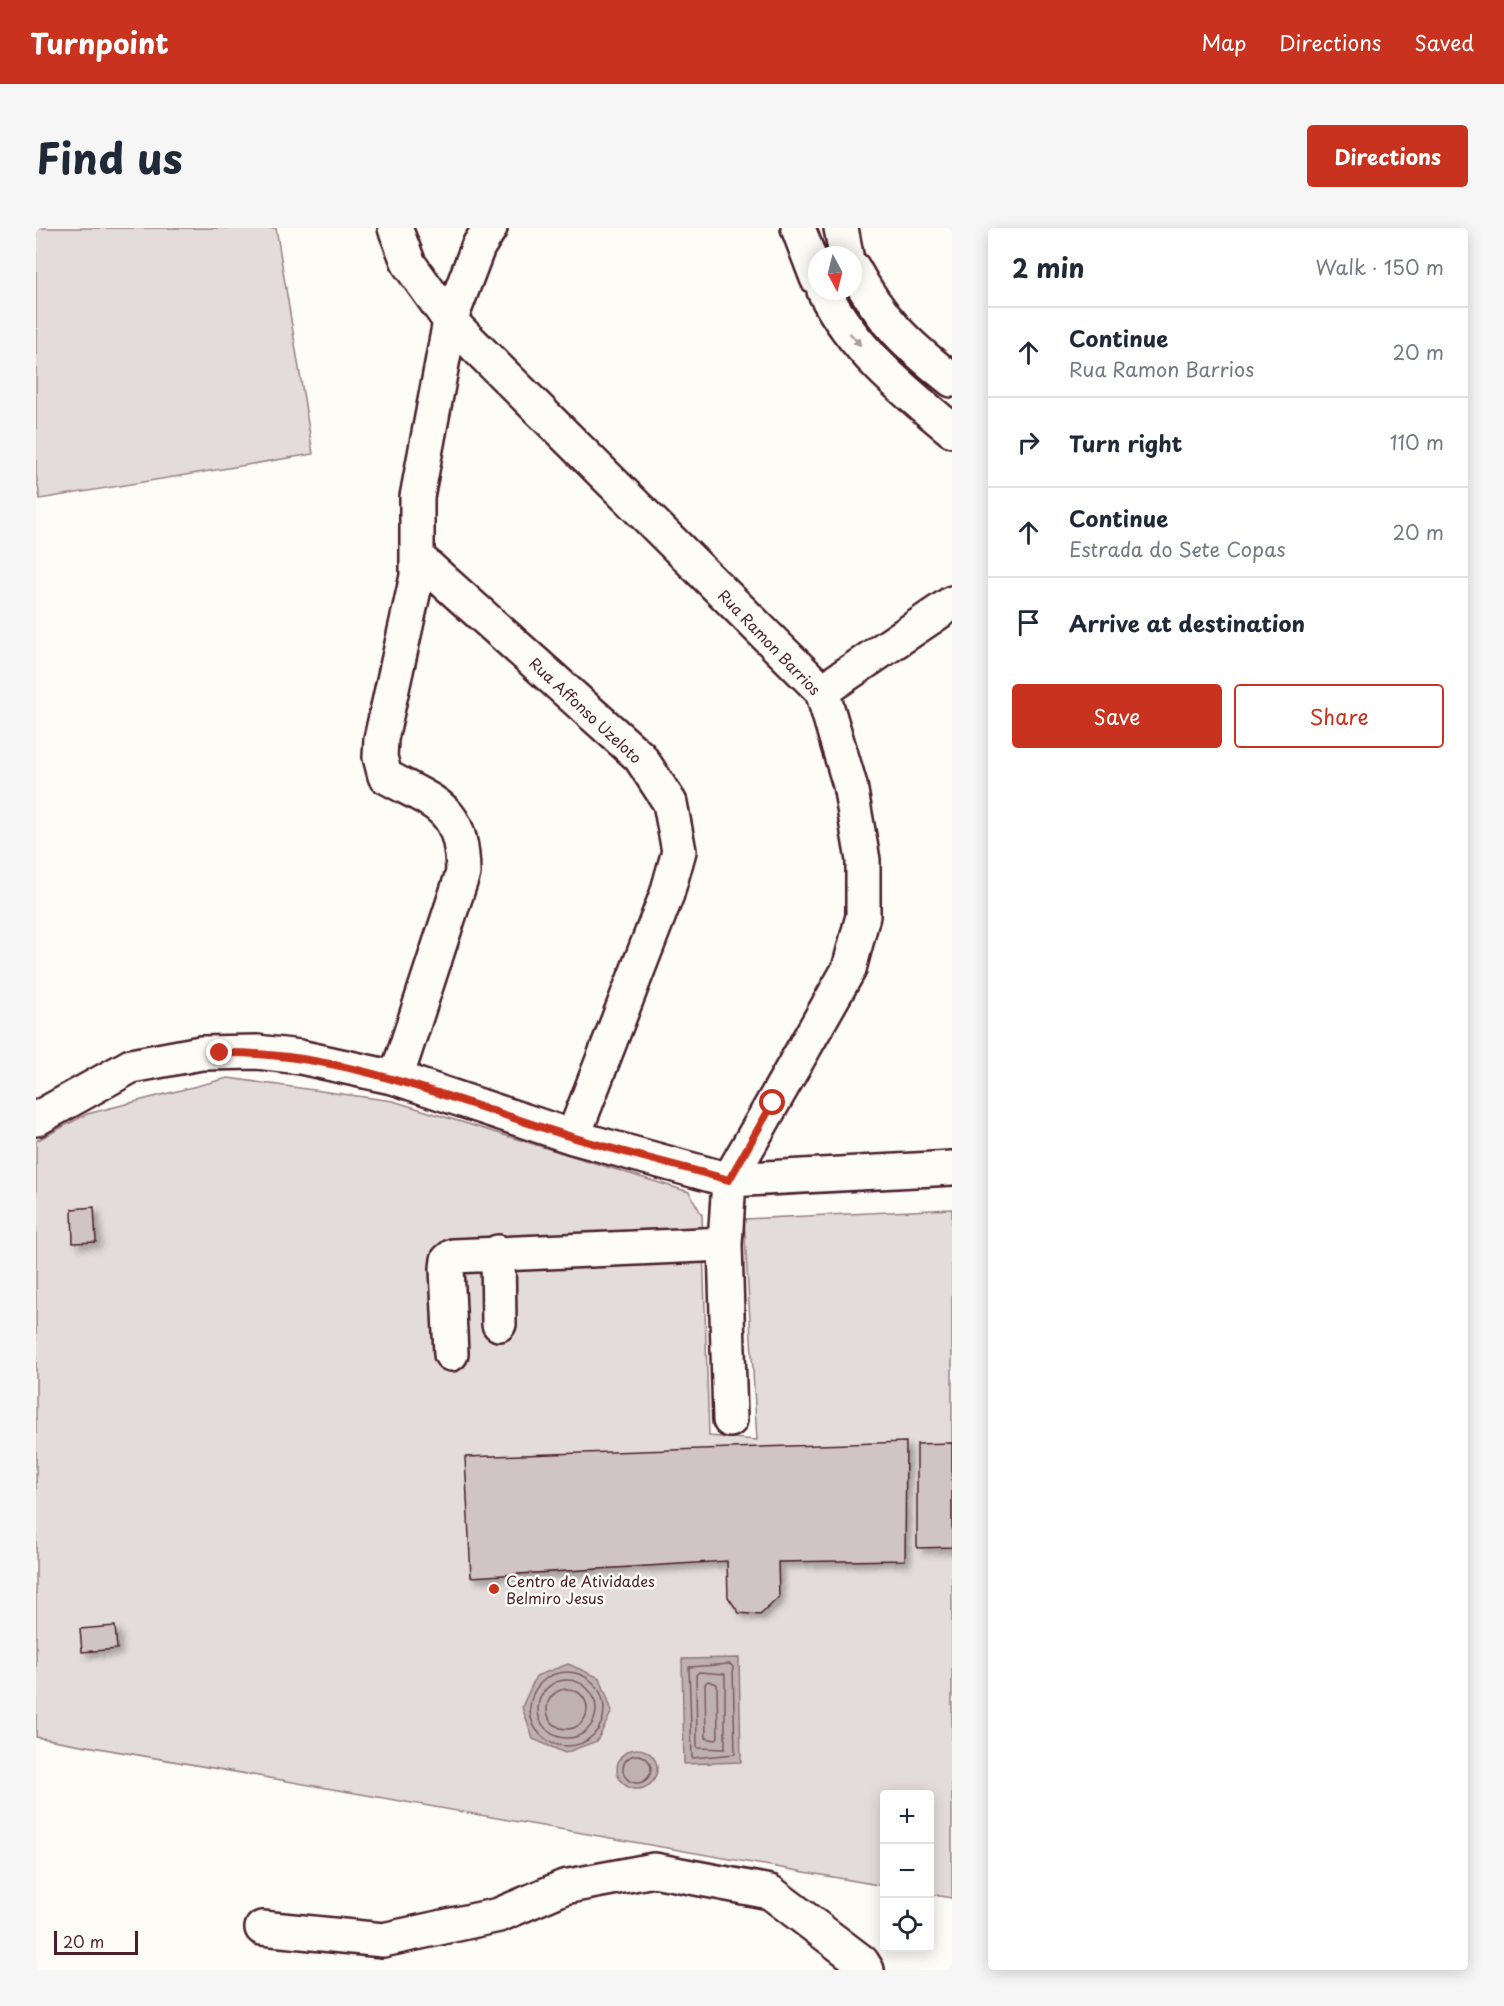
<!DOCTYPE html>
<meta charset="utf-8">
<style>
:root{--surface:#fff;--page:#f6f6f7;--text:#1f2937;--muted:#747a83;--line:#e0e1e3;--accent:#c8321e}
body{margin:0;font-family:"Playpen Sans",sans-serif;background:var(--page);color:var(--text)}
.controls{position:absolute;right:18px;bottom:18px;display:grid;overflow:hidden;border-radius:6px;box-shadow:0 3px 15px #0003}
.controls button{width:54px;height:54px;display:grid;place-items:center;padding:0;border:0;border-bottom:2px solid var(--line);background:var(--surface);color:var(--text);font:30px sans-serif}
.compass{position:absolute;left:772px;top:18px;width:54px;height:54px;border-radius:50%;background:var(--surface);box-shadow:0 3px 15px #0003;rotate:173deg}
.scale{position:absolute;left:18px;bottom:15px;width:84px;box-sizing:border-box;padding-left:6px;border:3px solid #4a1f2b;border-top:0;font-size:16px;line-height:21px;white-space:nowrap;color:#4a1f2b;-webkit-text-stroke:4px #fdfcf7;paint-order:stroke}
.stop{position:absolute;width:18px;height:18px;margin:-14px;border:4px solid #c8321e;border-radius:50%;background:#fff}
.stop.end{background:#c8321e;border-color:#fff;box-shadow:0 2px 6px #0008}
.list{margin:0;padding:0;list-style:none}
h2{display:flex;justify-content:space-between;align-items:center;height:78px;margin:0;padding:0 24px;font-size:26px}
h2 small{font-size:20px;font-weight:400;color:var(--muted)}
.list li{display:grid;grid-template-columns:39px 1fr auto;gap:18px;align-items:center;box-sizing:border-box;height:90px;padding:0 24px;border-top:2px solid var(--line)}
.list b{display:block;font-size:22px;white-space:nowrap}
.list p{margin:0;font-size:20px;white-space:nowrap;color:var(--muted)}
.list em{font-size:20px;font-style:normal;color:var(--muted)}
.actions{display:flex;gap:12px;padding:18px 24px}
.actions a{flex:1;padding:14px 0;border:2px solid var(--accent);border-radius:6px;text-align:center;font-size:21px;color:var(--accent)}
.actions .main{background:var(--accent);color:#fff}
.icon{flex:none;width:33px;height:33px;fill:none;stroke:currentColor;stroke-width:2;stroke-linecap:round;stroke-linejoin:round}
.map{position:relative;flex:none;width:916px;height:1742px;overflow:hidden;border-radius:6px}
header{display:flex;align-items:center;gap:36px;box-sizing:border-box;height:84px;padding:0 30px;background:var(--accent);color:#fff}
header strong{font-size:28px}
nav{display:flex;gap:33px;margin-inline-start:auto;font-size:21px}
.intro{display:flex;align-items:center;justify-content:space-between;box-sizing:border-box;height:144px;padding:0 36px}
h1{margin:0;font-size:42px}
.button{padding:15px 27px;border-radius:6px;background:var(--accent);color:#fff;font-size:21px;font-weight:700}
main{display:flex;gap:36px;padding:0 36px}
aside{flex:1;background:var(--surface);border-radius:6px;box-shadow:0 3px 15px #0003}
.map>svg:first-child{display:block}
.green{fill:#e3dcda;stroke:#967e82;stroke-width:1.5}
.water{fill:#c0b1b1;stroke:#91777b;stroke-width:1.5}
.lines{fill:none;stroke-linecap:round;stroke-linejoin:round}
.shore{stroke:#795961;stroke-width:1.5}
.building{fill:#d0c5c4;stroke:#4a1f2b;stroke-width:1.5;filter:url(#shadow)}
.minor-casing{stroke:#4a1f2b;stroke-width:38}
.major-casing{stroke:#4a1f2b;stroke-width:38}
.minor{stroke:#fdfcf7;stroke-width:33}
.major{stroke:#fdfcf7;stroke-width:33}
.oneway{fill:#ac999b}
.route{stroke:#c8321e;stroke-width:8}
.poi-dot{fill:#c8321e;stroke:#fdfcf7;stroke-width:2}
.labels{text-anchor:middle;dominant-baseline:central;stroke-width:5;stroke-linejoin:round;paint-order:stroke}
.street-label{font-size:15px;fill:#4a1f2b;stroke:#fdfcf7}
.poi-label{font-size:15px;fill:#4a1f2b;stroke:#fdfcf7;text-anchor:start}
</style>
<header>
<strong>Turnpoint</strong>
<nav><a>Map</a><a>Directions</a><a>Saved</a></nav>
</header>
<div class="intro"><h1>Find us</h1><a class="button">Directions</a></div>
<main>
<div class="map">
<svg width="916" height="1742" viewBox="0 0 916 1742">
<defs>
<filter id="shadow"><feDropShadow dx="5.5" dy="5.5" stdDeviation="3" flood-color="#0004"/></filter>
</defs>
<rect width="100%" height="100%" fill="#fdfcf7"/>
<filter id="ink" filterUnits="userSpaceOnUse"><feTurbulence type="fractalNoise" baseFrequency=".0167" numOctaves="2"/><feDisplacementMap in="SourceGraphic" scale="12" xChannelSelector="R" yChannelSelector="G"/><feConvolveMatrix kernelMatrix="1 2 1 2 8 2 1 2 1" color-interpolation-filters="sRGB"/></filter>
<g filter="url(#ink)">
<path class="green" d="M 0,0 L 240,0 L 277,226 L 4,271 L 0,246 Z
M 192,850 L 357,873 L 653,964 L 666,987 L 673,1208 L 721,1212 L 708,991 L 916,981 L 916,1670 L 894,1666 L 894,1566 L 848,1566 L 848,1658 L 0,1509 L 0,913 L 51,886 Z"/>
<path class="water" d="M 703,1430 L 705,1534 L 648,1536 L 646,1431 Z
M 532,1436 L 564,1450 L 576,1483 L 561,1513 L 529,1525 L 497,1511 L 486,1479 L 500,1448 Z
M581 1541a20 20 0 1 1 40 0a20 20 0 1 1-40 0Z"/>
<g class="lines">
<path class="shore" d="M 694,1436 L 697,1439 L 699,1526 L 656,1530 L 653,1439 Z
M 663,1444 L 689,1446 L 689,1521 L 661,1520 L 660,1447 Z
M494 1481a37 37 0 1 1 74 0a37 37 0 1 1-74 0Z
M502 1481a29 29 0 1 1 58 0a29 29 0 1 1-58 0Z
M 672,1453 L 681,1456 L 682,1509 L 679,1512 L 670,1510 L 669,1456 Z
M511 1481a20 20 0 1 1 40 0a20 20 0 1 1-40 0Z
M587 1541a14 14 0 1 1 28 0a14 14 0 1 1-28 0Z"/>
</g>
<path class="building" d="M 58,979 L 60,1014 L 37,1015 L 36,981 Z
M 870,1214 L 869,1332 L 742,1334 L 743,1369 L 724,1387 L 703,1385 L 692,1369 L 691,1333 L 435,1349 L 429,1229 Z
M 916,1215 L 916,1319 L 881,1320 L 881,1216 Z
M 79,1398 L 81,1421 L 46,1424 L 44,1401 Z"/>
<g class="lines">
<defs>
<path id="minor" d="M 359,0 L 373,36 L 414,93 L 786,463 L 814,557 L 827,632 L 827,688 L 813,741 L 693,952 L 689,1016 L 694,1192
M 381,329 L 604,529 L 634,575 L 643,623 L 631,666 L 537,909
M 786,463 L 916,375
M 360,850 L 427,645 C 426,578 401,577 349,548 L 344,529 L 345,511 L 381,348 L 381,269 L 414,93 L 442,19 L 454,0
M 0,891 L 95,838 L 165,825 L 221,824 L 264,829 L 360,850 L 537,909 L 693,952 L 916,940
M 462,1024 L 463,1096
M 415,1126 L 411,1040 L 412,1032 L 417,1028 L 689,1016
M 226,1700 L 347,1712 L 463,1687 L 528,1659 L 618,1642 L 734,1664 L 826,1734 L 831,1742"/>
<path id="major" d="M 762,0 L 781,50
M 805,0 L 810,27
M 817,40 C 845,92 870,116 916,152
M 788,63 C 816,120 867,162 916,202"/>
</defs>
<use href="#minor" class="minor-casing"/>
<use href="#major" class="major-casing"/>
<use href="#minor" class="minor"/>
<use href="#major" class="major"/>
</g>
<defs><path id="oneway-solid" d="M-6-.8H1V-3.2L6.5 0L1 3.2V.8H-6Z" transform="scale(1.5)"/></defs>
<use class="oneway" href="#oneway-solid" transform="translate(819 111) rotate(49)"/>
</g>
<g class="lines" filter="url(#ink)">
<path class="route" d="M 184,825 C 307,823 420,873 536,909 C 588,925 641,937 693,952 L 737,875"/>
</g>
<circle class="poi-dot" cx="458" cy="1361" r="6"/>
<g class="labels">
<g class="street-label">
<text transform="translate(734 414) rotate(46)">Rua Ramon Barrios</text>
<text transform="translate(550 482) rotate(43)">Rua Affonso Uzeloto</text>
</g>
<g class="poi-label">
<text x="470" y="1352">Centro de Atividades<tspan x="470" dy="17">Belmiro Jesus</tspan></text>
</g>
</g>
</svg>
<div class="controls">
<button>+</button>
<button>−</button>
<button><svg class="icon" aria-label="locate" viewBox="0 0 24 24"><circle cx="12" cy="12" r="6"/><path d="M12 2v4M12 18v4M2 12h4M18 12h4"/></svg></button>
</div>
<svg class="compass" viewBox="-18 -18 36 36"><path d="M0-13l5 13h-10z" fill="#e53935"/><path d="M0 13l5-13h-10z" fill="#747a83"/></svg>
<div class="scale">20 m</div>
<div class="stop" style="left:737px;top:875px"></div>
<div class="stop end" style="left:184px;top:825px"></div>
</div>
<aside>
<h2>2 min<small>Walk · 150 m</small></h2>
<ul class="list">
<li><svg class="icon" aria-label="ahead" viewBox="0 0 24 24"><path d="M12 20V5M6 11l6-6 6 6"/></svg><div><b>Continue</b><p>Rua Ramon Barrios</p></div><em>20 m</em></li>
<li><svg class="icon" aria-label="right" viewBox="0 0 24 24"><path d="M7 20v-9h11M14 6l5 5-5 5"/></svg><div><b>Turn right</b></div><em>110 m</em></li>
<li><svg class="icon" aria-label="ahead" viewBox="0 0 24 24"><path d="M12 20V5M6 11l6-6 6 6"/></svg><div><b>Continue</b><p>Estrada do Sete Copas</p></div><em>20 m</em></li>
<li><svg class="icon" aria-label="arrive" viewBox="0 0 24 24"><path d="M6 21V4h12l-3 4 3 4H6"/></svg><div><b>Arrive at destination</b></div></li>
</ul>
<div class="actions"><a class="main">Save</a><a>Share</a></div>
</aside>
</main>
